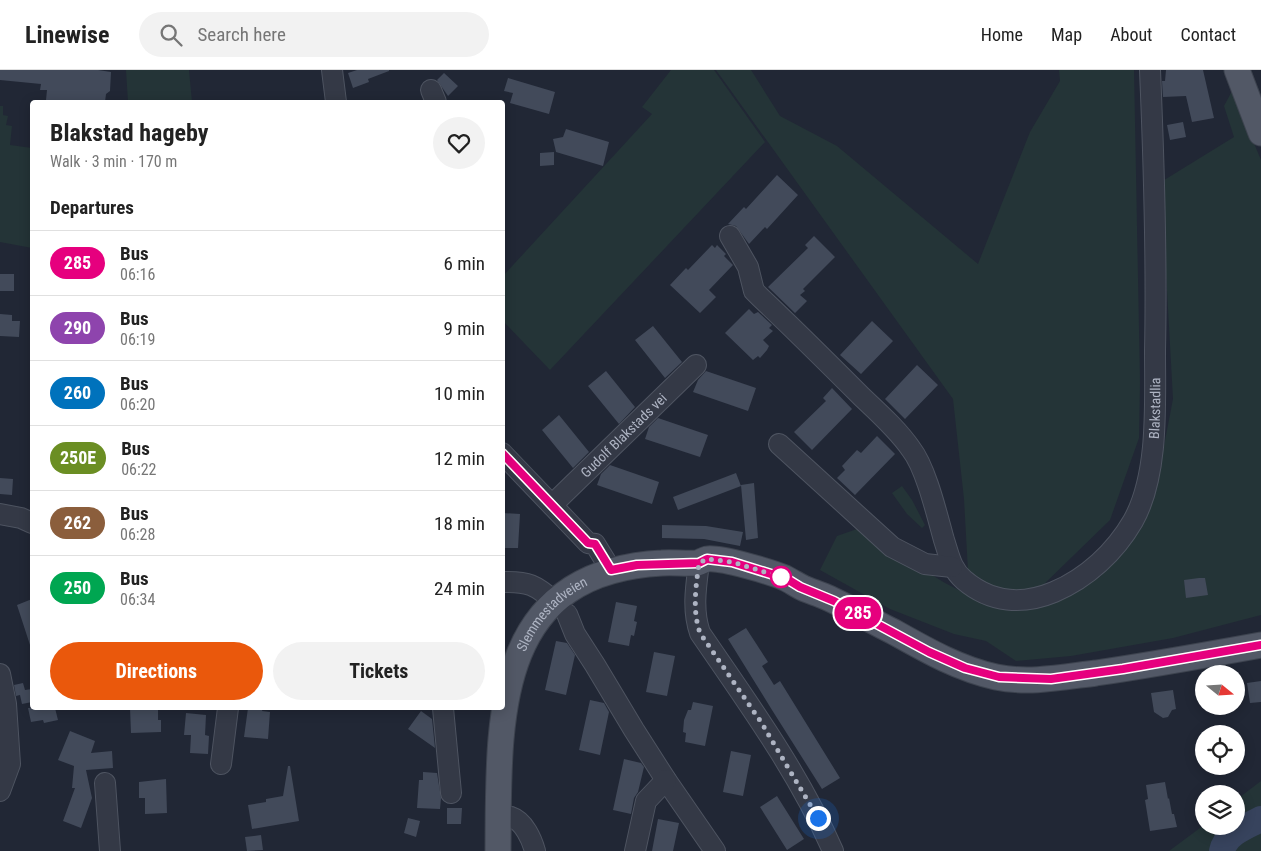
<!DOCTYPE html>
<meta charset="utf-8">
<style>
body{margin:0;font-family:"Roboto Condensed",sans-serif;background:#f2f2f2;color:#222;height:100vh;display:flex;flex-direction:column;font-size:19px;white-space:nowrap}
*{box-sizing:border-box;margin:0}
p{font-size:16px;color:#767676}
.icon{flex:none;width:28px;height:28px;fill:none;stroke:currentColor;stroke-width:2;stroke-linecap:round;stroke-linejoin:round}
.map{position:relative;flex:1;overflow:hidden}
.details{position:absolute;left:30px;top:30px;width:475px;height:610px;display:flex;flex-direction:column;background:#fff;border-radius:5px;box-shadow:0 2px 12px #0003}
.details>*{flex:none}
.badge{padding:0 10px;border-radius:16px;font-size:18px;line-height:32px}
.needle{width:32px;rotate:108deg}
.buttons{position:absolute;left:1195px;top:595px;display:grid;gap:10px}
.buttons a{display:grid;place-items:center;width:50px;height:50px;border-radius:50%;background:#fff;box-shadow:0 2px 12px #0003;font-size:25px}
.you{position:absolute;width:25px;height:25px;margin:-12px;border:4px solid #fff;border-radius:50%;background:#1a73e8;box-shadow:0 0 0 8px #1a73e833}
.map>.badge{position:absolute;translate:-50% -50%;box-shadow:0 0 0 2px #fff}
h2{padding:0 20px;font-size:19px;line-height:45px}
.round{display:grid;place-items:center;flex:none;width:52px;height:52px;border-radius:26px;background:#f2f2f2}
.head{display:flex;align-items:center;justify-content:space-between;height:85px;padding:0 20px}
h1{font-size:24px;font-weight:700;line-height:38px}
.action{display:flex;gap:10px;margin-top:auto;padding:10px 20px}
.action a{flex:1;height:58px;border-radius:30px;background:#ea580c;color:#fff;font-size:20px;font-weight:700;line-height:58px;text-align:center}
.action a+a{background:#f2f2f2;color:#222}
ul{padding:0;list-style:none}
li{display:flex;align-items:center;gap:15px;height:65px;padding:0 20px;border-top:1px solid #e0e0e0}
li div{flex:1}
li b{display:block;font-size:19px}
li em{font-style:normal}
li .badge{min-width:55px;font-weight:700;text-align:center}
header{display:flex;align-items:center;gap:30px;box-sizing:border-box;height:70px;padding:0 25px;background:#fff;border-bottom:1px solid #e0e0e0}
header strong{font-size:24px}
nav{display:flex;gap:28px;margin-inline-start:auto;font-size:18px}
.search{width:350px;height:45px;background:#f2f2f2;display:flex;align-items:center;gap:12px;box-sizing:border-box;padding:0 18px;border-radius:28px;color:#767676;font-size:19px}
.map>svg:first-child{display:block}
</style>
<header>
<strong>Linewise</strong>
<div class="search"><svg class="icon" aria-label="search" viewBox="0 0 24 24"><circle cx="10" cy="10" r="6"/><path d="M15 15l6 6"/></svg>Search here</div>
<nav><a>Home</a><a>Map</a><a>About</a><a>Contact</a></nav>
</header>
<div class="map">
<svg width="1261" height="781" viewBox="0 0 1261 781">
<rect width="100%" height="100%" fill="#212735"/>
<path fill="#243437" d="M 126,0 L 189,0 L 192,32 L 128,32 Z
M 671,0 L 714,0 L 765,72 L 550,300 L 503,251 L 503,206 L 652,44 L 642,37 Z
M 716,0 L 751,0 L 780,46 L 837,76 L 978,194 L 1030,62 L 1060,11 L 1059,0 L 1134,0 L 1140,312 L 1139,368 L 1110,450 L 1039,519 L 998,521 L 968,501 L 964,429 L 953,329 Z
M 1232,21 L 1261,90 L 1261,545 L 1173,568 L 1071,586 L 1016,591 L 986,571 L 954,564 L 890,539 L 820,500 L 837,466 L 857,459 L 945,513 L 982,532 L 1029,540 L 1101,506 L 1156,417 L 1173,329 L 1161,112 L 1234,67 L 1224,36 Z
M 0,36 L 3,36 L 3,45 L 8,46 L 6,55 L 12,56 L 10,75 L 32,78 L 32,178 L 0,172 Z
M 902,416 L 912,430 L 925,455 L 922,458 L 907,444 L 892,423 Z
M 1261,711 L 1261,781 L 1169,781 L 1204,755 L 1204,756 L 1236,756 L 1236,730 Z"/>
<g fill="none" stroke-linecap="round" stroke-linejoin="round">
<path stroke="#37435d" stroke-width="26" d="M 1222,781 C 1225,764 1247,756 1261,749"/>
</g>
<path fill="#424a5a" d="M 0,0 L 98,0 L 111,2 L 110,21 L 106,24 L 105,32 L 51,32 L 51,30 L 46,30 L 47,20 L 40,20 L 41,14 L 0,10 Z
M 357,0 L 389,0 L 389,1 L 368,9 L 369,12 L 353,18 L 348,3 Z
M 1166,0 L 1203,0 L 1214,48 L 1192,52 L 1186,26 L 1163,27 L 1162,11 L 1165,11 Z
M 444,3 L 458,16 L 448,26 L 437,10 Z
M 508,8 L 555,22 L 549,44 L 510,33 L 513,23 L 504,21 Z
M 1183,52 L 1186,67 L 1170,70 L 1167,55 Z
M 566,59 L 609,72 L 603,96 L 556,82 L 553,69 L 563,67 Z
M 554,82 L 554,95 L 540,96 L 540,83 Z
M 777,105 L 798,125 L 767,159 L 765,157 L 749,174 L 736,156 L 728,154 L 744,137 L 746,139 Z
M 814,166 L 835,187 L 803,219 L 805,221 L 800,225 L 807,231 L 795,243 L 768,217 L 808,178 L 805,175 Z
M 712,175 L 715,178 L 717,175 L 726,184 L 724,186 L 733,195 L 709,220 L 716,227 L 700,243 L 670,215 L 686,198 L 688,200 Z
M 0,204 L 14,204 L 14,221 L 0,221 Z
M 749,239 L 754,244 L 758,242 L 772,255 L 769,258 L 773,261 L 763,270 L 769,276 L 767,280 L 760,288 L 758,286 L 753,290 L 725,263 Z
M 0,244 L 12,245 L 12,251 L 20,251 L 19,267 L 0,266 Z
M 872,251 L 893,271 L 861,304 L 840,285 Z
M 653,256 L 682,292 L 665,308 L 635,270 Z
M 917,295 L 938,315 L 905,349 L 885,329 Z
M 606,301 L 635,337 L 619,354 L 588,316 Z
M 706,301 L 756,318 L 748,341 L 693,322 L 698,310 Z
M 832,318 L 852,339 L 812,380 L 794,362 L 826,331 L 823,328 Z
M 559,345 L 589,382 L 573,398 L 542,360 Z
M 658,348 L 708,365 L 700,387 L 645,369 L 649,357 Z
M 877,366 L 895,384 L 855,425 L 837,408 L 845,400 L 842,396 L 857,380 L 861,383 Z
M 610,395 L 659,412 L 652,434 L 597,415 L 601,404 Z
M 736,403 L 741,416 L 678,440 L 673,427 Z
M 0,408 L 13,409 L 12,425 L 0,424 Z
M 754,413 L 758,468 L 746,470 L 741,415 Z
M 502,443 L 520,444 L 518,478 L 502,478 Z
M 662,455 L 706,456 L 743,462 L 740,476 L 704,469 L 662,468 Z
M 1199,508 L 1205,508 L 1208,525 L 1186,528 L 1184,510 Z
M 32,529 L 32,575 L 30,575 L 17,535 Z
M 616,532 L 637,536 L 634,551 L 637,552 L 634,566 L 631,565 L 629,576 L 608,572 Z
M 746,558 L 768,592 L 762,596 L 774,615 L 780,611 L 840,708 L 822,719 L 772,640 L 728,569 Z
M 556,571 L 567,573 L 575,585 L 566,625 L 545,620 Z
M 654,582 L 675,586 L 667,626 L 646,622 Z
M 1261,611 L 1261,632 L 1250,633 L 1247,613 Z
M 23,613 L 25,620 L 32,619 L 32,632 L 22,634 L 20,625 L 16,626 L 14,615 Z
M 1173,620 L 1176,639 L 1172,640 L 1168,647 L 1163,648 L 1154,642 L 1151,623 Z
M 590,630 L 604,633 L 609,642 L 600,685 L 579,680 Z
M 693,632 L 713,636 L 705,676 L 685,672 L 686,663 L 683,662 L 684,650 L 688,640 L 691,640 Z
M 28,638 L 55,638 L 58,650 L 44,653 L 43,650 L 31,652 Z
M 130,638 L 158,638 L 158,650 L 161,650 L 161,662 L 131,663 Z
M 248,638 L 263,638 L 262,641 L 270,642 L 268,669 L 244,667 Z
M 421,641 L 432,649 L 435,678 L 408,659 Z
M 186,643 L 206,645 L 205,665 L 209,666 L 208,684 L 190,683 L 191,665 L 184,665 Z
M 70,661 L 95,671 L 91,683 L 112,681 L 113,698 L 86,700 L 92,728 L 81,758 L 63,751 L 75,718 L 72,718 L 74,696 L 58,690 Z
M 731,681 L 751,685 L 743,726 L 723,722 Z
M 624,689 L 641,693 L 644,697 L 638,722 L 634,728 L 631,744 L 613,740 Z
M 288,696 L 290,696 L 299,751 L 252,759 L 248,735 L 266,732 L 266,729 L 283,726 Z
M 423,702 L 437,703 L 441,728 L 440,739 L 417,738 L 419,710 L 423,710 Z
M 166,709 L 167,743 L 145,744 L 145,728 L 139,728 L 139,712 Z
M 1165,712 L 1168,729 L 1169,728 L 1172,744 L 1174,744 L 1177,757 L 1150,761 L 1145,730 L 1148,729 L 1146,715 Z
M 777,726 L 804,769 L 787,780 L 760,737 Z
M 447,738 L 462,738 L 461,754 L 447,754 Z
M 408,748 L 420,751 L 416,767 L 404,763 Z
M 658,749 L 679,753 L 673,781 L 652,781 Z
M 261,765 L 263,780 L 247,781 L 245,767 Z"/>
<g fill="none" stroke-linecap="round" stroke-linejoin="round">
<defs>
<g id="minor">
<path d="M 332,0 L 336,32"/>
<path d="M 431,20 L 436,32"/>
<path id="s1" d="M 730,166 L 748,197 L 754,221 L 760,227 C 795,260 828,293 862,327 C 879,343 898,360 911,379 C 926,398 937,445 944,470 C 949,485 951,499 964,510 C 991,533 1023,535 1054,522 C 1087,508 1115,482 1133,451 C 1159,405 1155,333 1155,281 C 1157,187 1154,94 1150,0"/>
<path d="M 779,374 L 892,477 L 925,494 L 952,497"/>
<path d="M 502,383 L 588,473 L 595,474 L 611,500"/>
<path id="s2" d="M 552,435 L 696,295"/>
<path d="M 0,444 L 21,448 L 32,453"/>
<path d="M 699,493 C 696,516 692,540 700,563 C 748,633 799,703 833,781"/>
<path d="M 502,512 C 528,511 536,515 555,532"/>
<path d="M 567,544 L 575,564 L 595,595 L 634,660 L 666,710 L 715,781"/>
<path d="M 0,604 L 6,634 L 10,694 L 0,721"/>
<path d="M 443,638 L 451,723"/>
<path d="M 221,694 L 228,638"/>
<path d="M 105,713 L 110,781"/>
<path d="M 498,746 C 502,746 507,746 511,747 C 524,751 532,770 535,781"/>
<path d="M 635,781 L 646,731 L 666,710"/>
</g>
<g id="major">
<path d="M 1237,0 L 1261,63"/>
<path id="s3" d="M 498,781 C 499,651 491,502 662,493 C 673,492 686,494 697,493 C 701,492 703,490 707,489 C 721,487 771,502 785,508 C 791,511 797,515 803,518 C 810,521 819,524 826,527 C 849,537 871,551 894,562 C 926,580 959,599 996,607 C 1029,614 1063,607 1096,603 C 1151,595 1206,585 1261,575"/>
</g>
</defs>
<use href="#minor" stroke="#4e5461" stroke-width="22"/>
<use href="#major" stroke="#3d434f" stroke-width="27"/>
<use href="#minor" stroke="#343946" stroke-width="20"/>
<use href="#major" stroke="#525866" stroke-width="25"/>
</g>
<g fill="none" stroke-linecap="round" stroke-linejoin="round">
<defs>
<path id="line" d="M 502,383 L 588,473 L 595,474 L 611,500 L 637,495 L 699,493 L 707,489 L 732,492 L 787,509 L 800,517 L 834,531 L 929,582 L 965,598 L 999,607 L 1051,609 L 1123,599 L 1261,575"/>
</defs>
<use href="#line" stroke="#fff" stroke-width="11"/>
<use href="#line" stroke="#e6007e" stroke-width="8"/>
<path stroke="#aeb4c3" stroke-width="5" stroke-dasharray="0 9" d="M 781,507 L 732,492 L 707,489 L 699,493 C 696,516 692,540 700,563 L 761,652 L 818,748"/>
</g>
<circle fill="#fff" stroke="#e6007e" stroke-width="2.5" cx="781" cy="507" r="10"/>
<g text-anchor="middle" stroke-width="4" stroke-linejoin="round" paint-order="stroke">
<g font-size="14" fill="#aeb4c3" stroke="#1a1f2a">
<text dy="5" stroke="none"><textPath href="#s1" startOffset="746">Blakstadlia</textPath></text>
<text dy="5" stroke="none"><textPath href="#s2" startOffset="100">Gudolf Blakstads vei</textPath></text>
<text dy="5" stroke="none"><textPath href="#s3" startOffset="252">Slemmestadveien</textPath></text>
</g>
</g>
</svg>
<div class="buttons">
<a><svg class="needle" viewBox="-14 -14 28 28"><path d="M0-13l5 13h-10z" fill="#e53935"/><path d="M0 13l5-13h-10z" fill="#767676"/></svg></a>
<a><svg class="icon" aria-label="locate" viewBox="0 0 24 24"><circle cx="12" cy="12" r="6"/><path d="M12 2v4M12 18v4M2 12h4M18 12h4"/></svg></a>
<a><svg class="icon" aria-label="layers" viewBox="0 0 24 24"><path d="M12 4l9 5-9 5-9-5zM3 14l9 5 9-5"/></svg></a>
</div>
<div class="you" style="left:818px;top:748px"></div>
<b class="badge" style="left:858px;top:543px;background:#e6007e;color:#fff">285</b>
<section class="details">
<div class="head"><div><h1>Blakstad hageby</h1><p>Walk · 3 min · 170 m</p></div><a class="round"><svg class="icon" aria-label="heart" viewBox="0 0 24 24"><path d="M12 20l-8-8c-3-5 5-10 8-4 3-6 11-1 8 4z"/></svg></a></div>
<h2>Departures</h2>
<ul>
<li><span class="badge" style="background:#e6007e;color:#fff">285</span><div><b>Bus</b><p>06:16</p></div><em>6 min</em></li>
<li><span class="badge" style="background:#8e44ad;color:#fff">290</span><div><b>Bus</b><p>06:19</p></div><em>9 min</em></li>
<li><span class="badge" style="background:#0072bc;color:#fff">260</span><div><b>Bus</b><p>06:20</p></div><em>10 min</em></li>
<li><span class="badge" style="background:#6b8e23;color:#fff">250E</span><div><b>Bus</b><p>06:22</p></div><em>12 min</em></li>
<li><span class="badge" style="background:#8b5e3c;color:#fff">262</span><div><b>Bus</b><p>06:28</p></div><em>18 min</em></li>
<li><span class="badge" style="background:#00a651;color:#fff">250</span><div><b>Bus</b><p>06:34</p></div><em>24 min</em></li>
</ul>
<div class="action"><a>Directions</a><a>Tickets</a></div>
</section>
</div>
